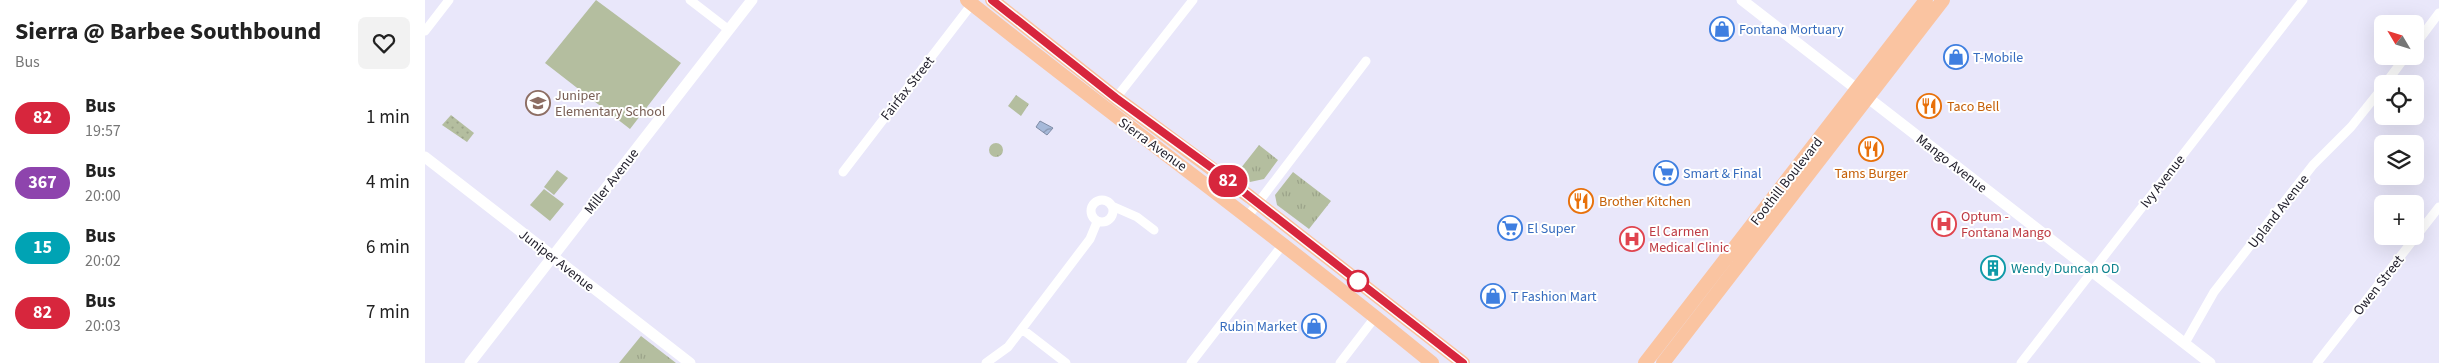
<!DOCTYPE html>
<style>
body{margin:0;font-family:"Source Sans 3",sans-serif;background:#f2f2f2;color:#222;height:100vh;display:flex;flex-direction:column;font-size:19px;white-space:nowrap}
*{box-sizing:border-box;margin:0}
p{font-size:16px;color:#767676}
.icon{flex:none;width:28px;height:28px;fill:none;stroke:currentColor;stroke-width:2;stroke-linecap:round;stroke-linejoin:round}
.map{position:relative;flex:1;overflow:hidden}
.sheet{display:flex;flex-direction:column;background:#fff;width:425px}
.sheet>*{flex:none}
.badge{padding:0 10px;border-radius:16px;font-size:18px;line-height:32px}
.needle{width:32px;rotate:308deg}
.controls{position:absolute;left:1949px;top:15px;display:grid;gap:10px}
.controls a{display:grid;place-items:center;width:50px;height:50px;border-radius:8px;background:#fff;box-shadow:0 5px 20px #0002;font-size:25px}
.map>.badge{position:absolute;translate:-50% -50%;box-shadow:0 0 0 2px #fff}
.round{display:grid;place-items:center;flex:none;width:52px;height:52px;border-radius:8px;background:#f2f2f2}
.summary{display:flex;align-items:center;justify-content:space-between;height:85px;padding:0 15px}
h1{font-size:24px;font-weight:700;line-height:38px}
ul{padding:0;list-style:none}
li{display:flex;align-items:center;gap:15px;height:65px;padding:0 15px}
li div{flex:1}
li b{display:block;font-size:19px}
li em{font-style:normal}
li .badge{min-width:55px;font-weight:700;text-align:center}
main{display:flex;flex:1;min-height:0}
.map>svg:first-child{display:block}
</style>
<main>
<section class="sheet">
<div class="summary"><div><h1>Sierra @ Barbee Southbound</h1><p>Bus</p></div><a class="round"><svg class="icon" aria-label="heart" viewBox="0 0 24 24"><path d="M12 20l-8-8c-3-5 5-10 8-4 3-6 11-1 8 4z"/></svg></a></div>
<ul>
<li><span class="badge" style="background:#d7263d;color:#fff">82</span><div><b>Bus</b><p>19:57</p></div><em>1 min</em></li>
<li><span class="badge" style="background:#8e44ad;color:#fff">367</span><div><b>Bus</b><p>20:00</p></div><em>4 min</em></li>
<li><span class="badge" style="background:#00a3b4;color:#fff">15</span><div><b>Bus</b><p>20:02</p></div><em>6 min</em></li>
<li><span class="badge" style="background:#d7263d;color:#fff">82</span><div><b>Bus</b><p>20:03</p></div><em>7 min</em></li>
</ul>
</section>
<div class="map">
<svg width="2014" height="363" viewBox="0 0 2014 363">
<defs>
<pattern id="grass-dots" width="8" height="8" patternUnits="userSpaceOnUse" patternTransform="scale(1.25)"><rect width="8" height="8" fill="#b4be9f"/><path d="M2 2h.1M6 6h.1" fill="none" stroke="#9ba389" stroke-width="1.8" stroke-linecap="round"/></pattern>
<pattern id="park-tufts" width="24" height="20" patternUnits="userSpaceOnUse" patternTransform="scale(1.25)"><rect width="24" height="20" fill="#b4be9f"/><path d="M3 7l-1-3M5 7V3M7 7l1-3M15 17l-1-3M17 17v-4M19 17l1-3" fill="none" stroke="#9ba389"/></pattern>
<pattern id="water-waves" width="16" height="10" patternUnits="userSpaceOnUse" patternTransform="scale(1.25)"><rect width="16" height="10" fill="#a6b9d9"/><path d="M0 5q4-4 8 0t8 0" fill="none" stroke="#8796b0"/></pattern>
</defs>
<rect width="100%" height="100%" fill="#e9e7fa"/>
<path fill="url(#grass-dots)" d="M 26,115 L 49,133 L 42,142 L 17,125 Z"/>
<path fill="url(#park-tufts)" d="M 591,95 L 604,104 L 596,116 L 583,106 Z
M564 150a7 7 0 1 1 14 0a7 7 0 1 1-14 0Z
M 834,145 L 853,160 L 839,179 L 825,182 L 812,173 Z
M 868,172 L 906,201 L 884,229 L 852,205 L 850,195 Z
M 216,336 L 251,363 L 194,363 Z"/>
<path fill="#b4be9f" d="M 171,0 L 256,63 L 205,129 L 120,63 Z
M 132,170 L 143,178 L 129,195 L 119,187 Z
M 119,189 L 139,204 L 125,221 L 105,205 Z"/>
<path fill="url(#water-waves)" stroke="#7f8ca6" d="M 615,121 L 628,128 L 622,135 L 611,127 Z"/>
<g fill="none" stroke-linecap="round" stroke-linejoin="round">
<path stroke="#fff" stroke-width="9" d="M 265,0 L 304,30
M 0,31 L 24,0
M 1990,45 L 2014,13
M 1960,84 L 1981,56
M 691,98 L 768,0
M 418,172 L 547,4
M666 211a11 11 0 1 1 22 0a11 11 0 1 1-22 0Z
M 687,206 L 712,217 L 729,230
M 823,216 L 941,61
M 597,329 L 641,363
M 1760,343 L 1789,292 L 1888,165 L 1926,127 L 1958,87
M 561,363 L 583,347 L 665,239 L 672,222
M 766,363 L 859,243
M 915,363 L 951,316
M 1596,363 L 1878,0
M 1892,363 L 2014,207"/>
<path stroke="#fff" stroke-width="11" d="M 1317,0 L 1785,363
M 0,157 L 265,363
M 45,363 L 327,0"/>
<path stroke="#fac4a1" stroke-width="14" d="M 542,0 C 696,123 855,238 1007,363
M 567,0 L 691,98 L 825,197 L 1038,363
M 1220,363 L 1501,0
M 1238,363 L 1518,0"/>
</g>
<g fill="none" stroke-linecap="round" stroke-linejoin="round">
<defs>
<path id="line" d="M 567,0 L 691,98 L 802,179 L 1038,363"/>
</defs>
<use href="#line" stroke="#fff" stroke-width="11"/>
<use href="#line" stroke="#d7263d" stroke-width="8"/>
</g>
<defs>
<symbol id="shop-ring" viewBox="-11 -11 22 22"><circle r="9.5" fill="#fff" stroke="#3f7fe0" stroke-width="1.5"/><path d="M-5-2.5h2.3a2.7 3.5 0 0 1 5.4 0H5L5.5 6h-11ZM-1.5-2.5h3a1.5 2.3 0 0 0-3 0Z" fill="#3f7fe0"/></symbol>
<symbol id="school-ring" viewBox="-11 -11 22 22"><circle r="9.5" fill="#fff" stroke="#8d6e63" stroke-width="1.5"/><path d="M0-5L7-2L0 1L-7-2ZM-4 1L0 2.5L4 1V4Q0 6-4 4Z" fill="#8d6e63"/></symbol>
<symbol id="restaurant-ring" viewBox="-11 -11 22 22"><circle r="9.5" fill="#fff" stroke="#e8710a" stroke-width="1.5"/><path d="M-5-6h1v4h1v-4h1v4h1v-4h1v5L-1.5 .5V6h-2V.5L-5-1ZM5-6V6H3V1.5H1.5Q1.5-4 5-6Z" fill="#e8710a"/></symbol>
<symbol id="supermarket-ring" viewBox="-11 -11 22 22"><circle r="9.5" fill="#fff" stroke="#3f7fe0" stroke-width="1.5"/><path d="M-6-5.5h2.5l.6 2H6L4.5 2H-2.5L-4.4-4H-6ZM-1.5 3.2a1.3 1.3 0 1 0 .1 0ZM3 3.2a1.3 1.3 0 1 0 .1 0Z" fill="#3f7fe0"/></symbol>
<symbol id="hospital-ring" viewBox="-11 -11 22 22"><circle r="9.5" fill="#fff" stroke="#e0444e" stroke-width="1.5"/><path d="M-5-5h3v3.5h4V-5h3V5h-3V1.5h-4V5h-3Z" fill="#e0444e"/></symbol>
<symbol id="building-ring" viewBox="-11 -11 22 22"><circle r="9.5" fill="#fff" stroke="#0f9aa8" stroke-width="1.5"/><path d="M-4-6H4V6H1V3H-1V6H-4ZM-2.5-4.3h1.7v1.8h-1.7ZM.8-4.3h1.7v1.8H.8ZM-2.5-1h1.7V.8h-1.7ZM.8-1h1.7V.8H.8Z" fill="#0f9aa8"/></symbol>
</defs>
<g fill-rule="evenodd">
<use href="#shop-ring" x="1283" y="15" width="28" height="28"/>
<use href="#shop-ring" x="1517" y="43" width="28" height="28"/>
<use href="#school-ring" x="99" y="89" width="28" height="28"/>
<use href="#restaurant-ring" x="1490" y="92" width="28" height="28"/>
<use href="#restaurant-ring" x="1432" y="135" width="28" height="28"/>
<use href="#supermarket-ring" x="1227" y="159" width="28" height="28"/>
<use href="#restaurant-ring" x="1142" y="187" width="28" height="28"/>
<use href="#hospital-ring" x="1505" y="210" width="28" height="28"/>
<use href="#supermarket-ring" x="1071" y="214" width="28" height="28"/>
<use href="#hospital-ring" x="1193" y="225" width="28" height="28"/>
<use href="#building-ring" x="1554" y="254" width="28" height="28"/>
<use href="#shop-ring" x="1054" y="282" width="28" height="28"/>
<use href="#shop-ring" x="875" y="312" width="28" height="28"/>
</g>
<circle fill="#fff" stroke="#d7263d" stroke-width="2.5" cx="933" cy="281" r="10"/>
<g text-anchor="middle" stroke-width="4" stroke-linejoin="round" paint-order="stroke">
<g font-size="14" fill="#366cbe" stroke="#fff" text-anchor="start">
<text x="1314" y="34">Fontana Mortuary</text>
<text x="1548" y="62">T-Mobile</text>
<text x="1258" y="178">Smart &amp; Final</text>
<text x="1102" y="233">El Super</text>
<text x="1086" y="301">T Fashion Mart</text>
<text x="872" y="331" text-anchor="end">Rubin Market</text>
</g>
<g font-size="14" fill="#24222e" stroke="#fff">
<text transform="translate(482 88) rotate(-52)" y="5">Fairfax Street</text>
<text transform="translate(728 144) rotate(36)" y="5">Sierra Avenue</text>
<text transform="translate(1527 163) rotate(38)" y="5">Mango Avenue</text>
<text transform="translate(186 181) rotate(-52)" y="5">Miller Avenue</text>
<text transform="translate(1361 181) rotate(-52)" y="5">Foothill Boulevard</text>
<text transform="translate(1737 181) rotate(-52)" y="5">Ivy Avenue</text>
<text transform="translate(1853 211) rotate(-52)" y="5">Upland Avenue</text>
<text transform="translate(132 260) rotate(38)" y="5">Juniper Avenue</text>
<text transform="translate(1953 285) rotate(-52)" y="5">Owen Street</text>
</g>
<g font-size="14" fill="#785e54" stroke="#fff" text-anchor="start">
<text x="130" y="100">Juniper<tspan x="130" dy="16">Elementary School</tspan></text>
</g>
<g font-size="14" fill="#c56008" stroke="#fff" text-anchor="start">
<text x="1522" y="111">Taco Bell</text>
<text x="1446" y="178" text-anchor="middle">Tams Burger</text>
<text x="1174" y="206">Brother Kitchen</text>
</g>
<g font-size="14" fill="#be3a42" stroke="#fff" text-anchor="start">
<text x="1536" y="221">Optum -<tspan x="1536" dy="16">Fontana Mango</tspan></text>
<text x="1224" y="236">El Carmen<tspan x="1224" dy="16">Medical Clinic</tspan></text>
</g>
<g font-size="14" fill="#0d838f" stroke="#fff" text-anchor="start">
<text x="1586" y="273">Wendy Duncan OD</text>
</g>
</g>
</svg>
<div class="controls">
<a><svg class="needle" viewBox="-14 -14 28 28"><path d="M0-13l5 13h-10z" fill="#e53935"/><path d="M0 13l5-13h-10z" fill="#767676"/></svg></a>
<a><svg class="icon" aria-label="locate" viewBox="0 0 24 24"><circle cx="12" cy="12" r="6"/><path d="M12 2v4M12 18v4M2 12h4M18 12h4"/></svg></a>
<a><svg class="icon" aria-label="layers" viewBox="0 0 24 24"><path d="M12 4l9 5-9 5-9-5zM3 14l9 5 9-5"/></svg></a>
<a>+</a>
</div>
<b class="badge" style="left:803px;top:181px;background:#d7263d;color:#fff">82</b>
</div>
</main>
